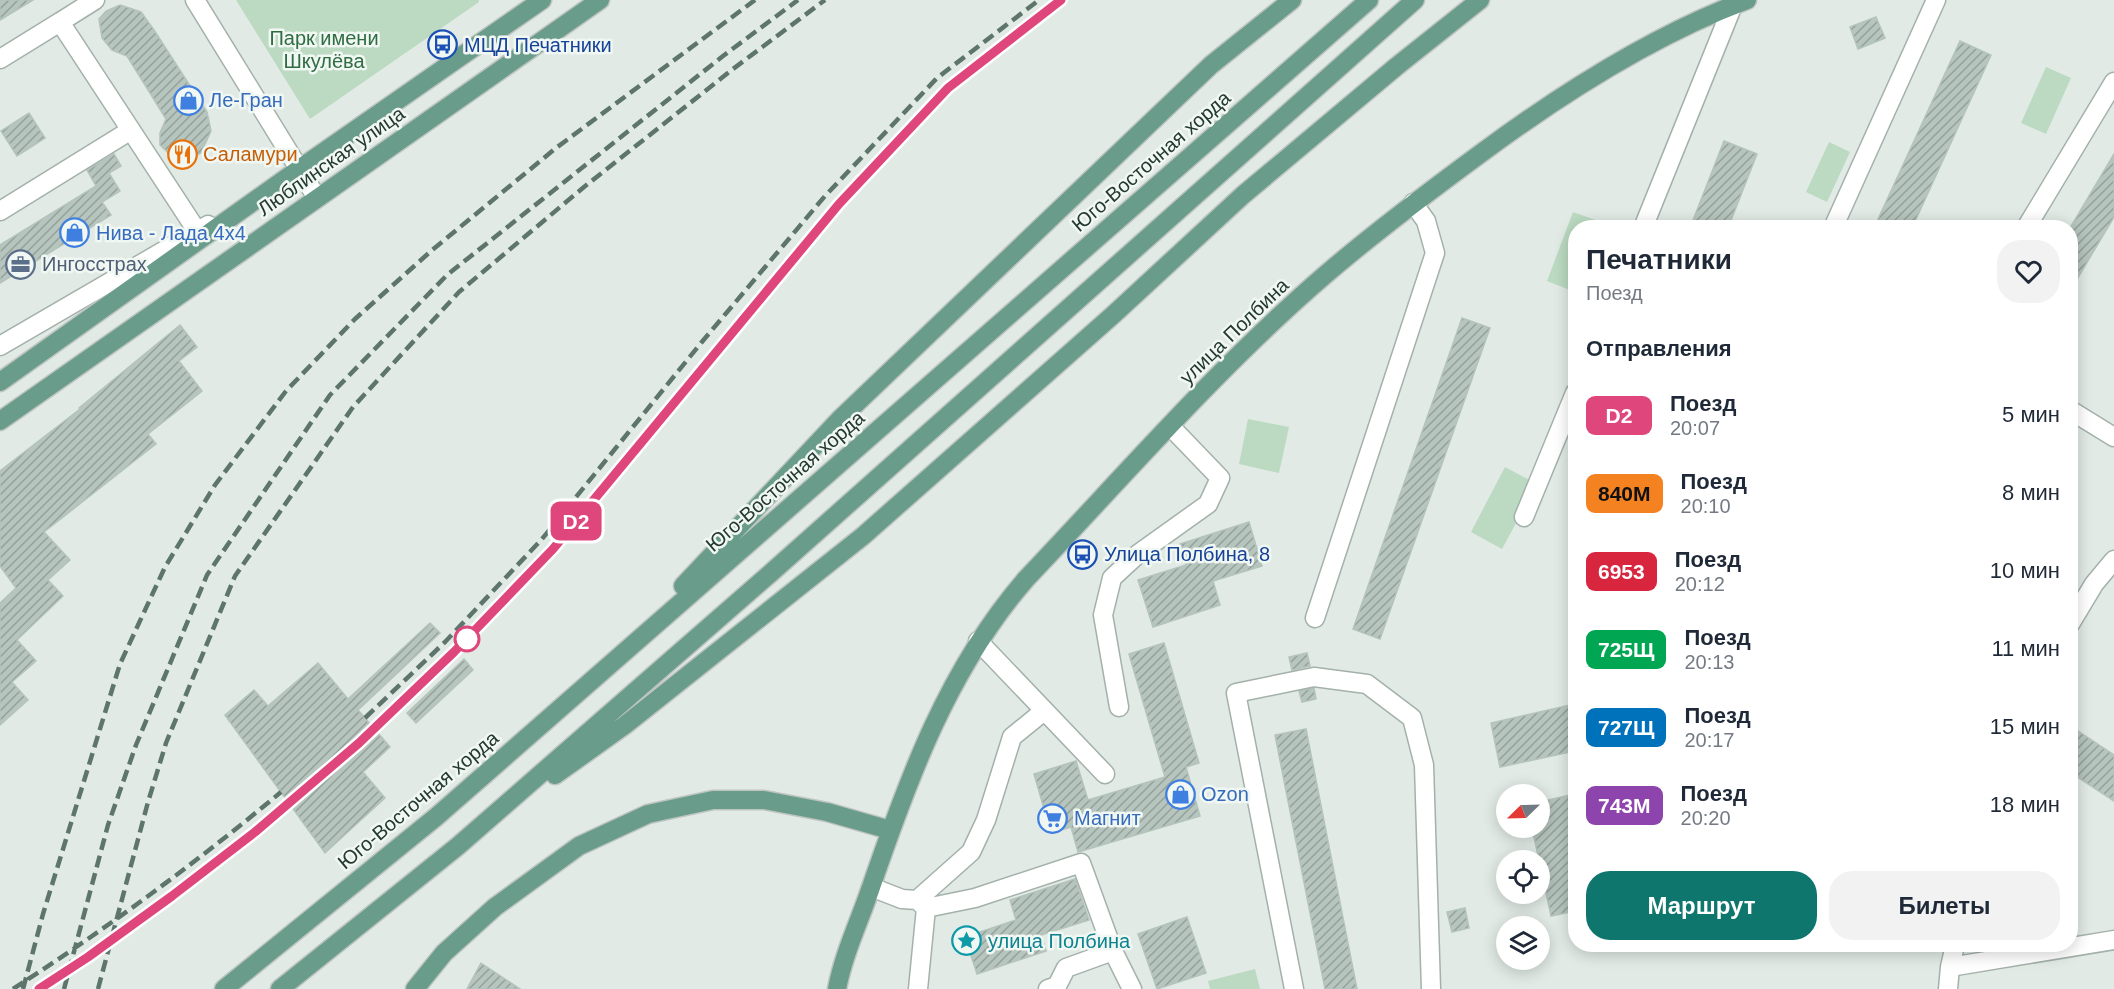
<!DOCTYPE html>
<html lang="ru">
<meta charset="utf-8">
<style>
body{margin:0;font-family:Arial,sans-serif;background:#f2f2f3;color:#1f2937;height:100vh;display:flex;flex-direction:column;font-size:22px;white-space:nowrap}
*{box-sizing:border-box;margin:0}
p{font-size:20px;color:#747a83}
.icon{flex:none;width:33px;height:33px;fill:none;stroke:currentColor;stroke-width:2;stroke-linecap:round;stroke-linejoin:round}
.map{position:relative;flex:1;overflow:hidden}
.sheet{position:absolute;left:1568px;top:220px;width:510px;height:732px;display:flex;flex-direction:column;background:#fff;border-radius:24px;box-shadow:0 3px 15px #0003}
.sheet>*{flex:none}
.badge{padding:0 12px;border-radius:9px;font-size:21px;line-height:39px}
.needle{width:39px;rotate:247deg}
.controls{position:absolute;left:1496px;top:784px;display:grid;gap:12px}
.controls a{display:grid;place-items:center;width:54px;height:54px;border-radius:50%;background:#fff;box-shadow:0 3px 15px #0003;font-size:30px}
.map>.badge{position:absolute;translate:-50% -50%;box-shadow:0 0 0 3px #fff}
h2{padding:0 18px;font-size:22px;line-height:54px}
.round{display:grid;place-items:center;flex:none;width:63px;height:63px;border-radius:24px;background:#f2f2f3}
.head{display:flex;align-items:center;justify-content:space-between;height:102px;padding:0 18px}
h1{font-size:28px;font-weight:700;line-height:45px}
.action{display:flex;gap:12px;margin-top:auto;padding:12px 18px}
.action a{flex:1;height:69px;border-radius:24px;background:#0f766e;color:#fff;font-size:24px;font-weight:700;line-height:69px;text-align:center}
.action a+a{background:#f2f2f3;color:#1f2937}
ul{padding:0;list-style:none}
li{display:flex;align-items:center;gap:18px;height:78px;padding:0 18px}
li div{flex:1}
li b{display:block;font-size:22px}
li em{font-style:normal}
li .badge{min-width:66px;font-weight:700;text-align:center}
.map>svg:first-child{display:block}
</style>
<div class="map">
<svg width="2114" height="989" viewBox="0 0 2114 989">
<defs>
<pattern id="building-hatch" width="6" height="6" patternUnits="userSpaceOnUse" patternTransform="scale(1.5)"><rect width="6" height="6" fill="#b6c5be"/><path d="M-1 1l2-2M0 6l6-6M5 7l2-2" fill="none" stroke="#94a19b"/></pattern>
</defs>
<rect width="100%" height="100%" fill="#e1eae5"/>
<path fill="#bbdac1" d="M 236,0 L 479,0 L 479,2 L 310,119 Z
M 2046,67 L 2071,78 L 2046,134 L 2021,123 Z
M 1829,142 L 1850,152 L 1827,202 L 1806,192 Z
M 1573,212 L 1610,225 L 1609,228 L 1575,228 L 1575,292 L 1547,281 Z
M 1248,419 L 1289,427 L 1279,473 L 1239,464 Z
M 1505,467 L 1537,484 L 1502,549 L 1471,532 Z
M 1255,969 L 1260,989 L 1210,989 L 1208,981 Z"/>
<path fill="url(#building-hatch)" stroke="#b4c3bc" stroke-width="1.5" d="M 0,0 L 33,0 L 0,20 Z
M 120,5 L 141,12 L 154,30 L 207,112 L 211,131 L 201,153 L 180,164 L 160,145 L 160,133 L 166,119 L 150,93 L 127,56 L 112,50 L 102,38 L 99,19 L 106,11 Z
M 1876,17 L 1885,38 L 1858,49 L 1850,27 Z
M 1960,41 L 1991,55 L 1912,228 L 1874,228 Z
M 29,113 L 45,138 L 17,156 L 1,131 Z
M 1724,141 L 1757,154 L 1728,228 L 1690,228 Z
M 114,154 L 121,166 L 109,173 L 120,191 L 102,202 L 111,215 L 0,283 L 0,245 L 96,186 L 87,170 Z
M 2114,154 L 2114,217 L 2070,291 L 2070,228 Z
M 1462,318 L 1490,328 L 1380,639 L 1353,629 Z
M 180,325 L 197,347 L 179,361 L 202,391 L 148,434 L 156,444 L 44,532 L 70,560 L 48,580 L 63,596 L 17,640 L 36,661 L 12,682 L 28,700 L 0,725 L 0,603 L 16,588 L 0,566 L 0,471 L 80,409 L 79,408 Z
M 1249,522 L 1262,566 L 1213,581 L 1220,605 L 1153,627 L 1138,580 L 1186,565 L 1180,544 Z
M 430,623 L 440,633 L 358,710 L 390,747 L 363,772 L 385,798 L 325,853 L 225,715 L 254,690 L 268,706 L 318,663 L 348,699 Z
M 1164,643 L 1199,763 L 1186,767 L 1200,816 L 1078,852 L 1071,827 L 1051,833 L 1034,774 L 1076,761 L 1088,800 L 1165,777 L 1129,654 Z
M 1307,653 L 1310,666 L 1292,670 L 1289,657 Z
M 464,659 L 473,670 L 416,723 L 407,713 Z
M 1314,688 L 1316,699 L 1302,702 L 1299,691 Z
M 1575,704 L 1575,751 L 1500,767 L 1491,723 Z
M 1306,729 L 1357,989 L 1325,989 L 1275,735 Z
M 2078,731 L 2114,755 L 2114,801 L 2070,772 L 2070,744 Z
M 1575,794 L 1575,911 L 1551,916 L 1532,828 L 1539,828 L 1539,802 Z
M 1075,879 L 1089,920 L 1041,935 L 1046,951 L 977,974 L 965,937 L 1016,920 L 1010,900 Z
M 1465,908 L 1469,928 L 1452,932 L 1447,912 Z
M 1187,917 L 1206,973 L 1157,989 L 1138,934 Z
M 481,963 L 520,989 L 467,989 Z"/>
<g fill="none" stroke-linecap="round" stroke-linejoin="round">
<defs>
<path id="minor" d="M 195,0 L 317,198
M 60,22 L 95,0
M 0,59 L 60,22 L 197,231
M 0,211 L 131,130
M 1643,228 L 1733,5
M 1833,228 L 1936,0
M 2026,228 L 2114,82
M 0,346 L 208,225
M 2070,410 L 2114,437
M 1524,517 L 1575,393
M 1315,618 L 1435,253 L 1426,221 L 1413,203
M 2070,624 L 2094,584 L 2114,560
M 978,641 L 1105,774
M 1119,707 L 1103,615 L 1112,578 L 1138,554 L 1208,504 L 1220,478 L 1170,426
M 871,887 L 902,899 L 917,900 L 926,908 L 975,898 L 1081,863 L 1113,951 L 1132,989
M 917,900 L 971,852 L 986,820 L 1012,737 L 1044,711
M 1950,967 L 2114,940
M 918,989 L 926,908
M 1048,989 L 1057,986 L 1066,968 L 1113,951
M 1294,989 L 1236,693 L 1314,677 L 1367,684 L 1412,718 L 1424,765 L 1431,989
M 1948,989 L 1950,967 L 1955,945"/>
<path id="major" d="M 0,382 L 299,169 L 542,0
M 0,421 L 600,0
M 683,586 L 841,418 L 1211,65 L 1292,0
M 555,775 L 625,725 L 863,536 L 1113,315 L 1243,195 L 1397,66 L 1480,0
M 224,989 L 436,817 L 1369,0
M 280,989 L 458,846 L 773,571 L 1415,0
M 415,989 L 444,953 L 495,907 L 579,846 L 648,814 L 713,800 L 764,800 L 827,812 L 890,830
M 837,989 C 843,956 859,922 870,890 C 908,779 948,669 1026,579 C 1123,477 1218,367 1325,275 C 1375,232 1427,193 1480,154 C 1561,94 1653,35 1747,0"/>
</defs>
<use href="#minor" stroke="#a4b1ab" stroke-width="21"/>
<use href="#major" stroke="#bdc4c1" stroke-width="21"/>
<use href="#minor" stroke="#fff" stroke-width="18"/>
<use href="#major" stroke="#699c8b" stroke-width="18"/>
<path stroke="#5d756d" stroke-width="4.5" stroke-dasharray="12 6" stroke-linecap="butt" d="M 365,718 L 445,642 L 542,539 L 701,343 L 825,196 L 937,78 L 1039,0
M 374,728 L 454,652 L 553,548 L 839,203 L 948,88 L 1061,0
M 13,989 C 106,929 196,863 281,792
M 23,989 L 43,914 L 120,664 L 165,567 L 215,485 L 286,391 L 355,319 L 431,251 L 556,148 L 755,0
M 39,989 C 126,933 210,870 288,803
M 64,989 L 108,825 L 136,745 L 207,575 L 330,395 L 447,275 L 723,56 L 798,0
M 98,989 L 148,802 L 166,743 L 235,576 L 353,407 L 459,292 L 584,187 L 733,69 L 825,0"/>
</g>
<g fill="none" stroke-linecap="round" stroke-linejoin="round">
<defs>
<path id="line" d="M 39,989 L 88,957 L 172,896 L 255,832 L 359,743 L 454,652 L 553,549 L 839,204 L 948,88 L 1061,0"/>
</defs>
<use href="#line" stroke="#fff" stroke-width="14"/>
<use href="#line" stroke="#df477c" stroke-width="9"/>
</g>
<defs>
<symbol id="bus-ring" viewBox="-11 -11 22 22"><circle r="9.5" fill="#f1f7f3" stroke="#1a4fb4" stroke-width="1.5"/><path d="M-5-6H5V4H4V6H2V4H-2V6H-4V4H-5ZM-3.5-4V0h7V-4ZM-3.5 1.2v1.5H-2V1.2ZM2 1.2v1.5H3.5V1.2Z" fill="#1a4fb4"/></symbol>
<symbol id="shop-ring" viewBox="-11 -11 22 22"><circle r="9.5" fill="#f1f7f3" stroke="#3f7fe0" stroke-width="1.5"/><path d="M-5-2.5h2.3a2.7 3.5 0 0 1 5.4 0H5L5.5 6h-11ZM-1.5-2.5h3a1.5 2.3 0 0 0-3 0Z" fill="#3f7fe0"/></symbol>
<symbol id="restaurant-ring" viewBox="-11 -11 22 22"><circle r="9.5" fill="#f1f7f3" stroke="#e8710a" stroke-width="1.5"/><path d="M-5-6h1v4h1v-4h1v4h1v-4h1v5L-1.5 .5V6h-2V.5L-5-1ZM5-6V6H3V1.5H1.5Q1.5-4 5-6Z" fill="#e8710a"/></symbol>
<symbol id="office-ring" viewBox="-11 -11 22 22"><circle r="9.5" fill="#f1f7f3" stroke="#5c6f8a" stroke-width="1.5"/><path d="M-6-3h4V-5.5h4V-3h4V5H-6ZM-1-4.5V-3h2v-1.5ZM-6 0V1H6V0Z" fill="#5c6f8a"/></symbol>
<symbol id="supermarket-ring" viewBox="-11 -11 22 22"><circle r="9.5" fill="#f1f7f3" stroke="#3f7fe0" stroke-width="1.5"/><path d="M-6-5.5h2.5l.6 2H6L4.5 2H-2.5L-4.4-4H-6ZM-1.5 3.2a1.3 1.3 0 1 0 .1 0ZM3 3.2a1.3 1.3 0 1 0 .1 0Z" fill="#3f7fe0"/></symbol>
<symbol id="sight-ring" viewBox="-11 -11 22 22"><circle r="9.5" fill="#f1f7f3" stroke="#0f9aa8" stroke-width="1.5"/><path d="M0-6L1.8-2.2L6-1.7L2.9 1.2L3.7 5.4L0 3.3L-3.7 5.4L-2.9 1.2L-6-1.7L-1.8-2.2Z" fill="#0f9aa8"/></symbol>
</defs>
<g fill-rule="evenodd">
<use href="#bus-ring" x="426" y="28" width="33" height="33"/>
<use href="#shop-ring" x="172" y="84" width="33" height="33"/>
<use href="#restaurant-ring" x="166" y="138" width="33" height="33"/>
<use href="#shop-ring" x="58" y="216" width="33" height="33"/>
<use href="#office-ring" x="4" y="248" width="33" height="33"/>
<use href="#bus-ring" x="1066" y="538" width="33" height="33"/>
<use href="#shop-ring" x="1164" y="778" width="33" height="33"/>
<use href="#supermarket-ring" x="1036" y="802" width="33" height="33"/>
<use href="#sight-ring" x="950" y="924" width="33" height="33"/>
</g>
<circle fill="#fff" stroke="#df477c" stroke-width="3" cx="467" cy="639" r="12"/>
<g text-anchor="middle" stroke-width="5" stroke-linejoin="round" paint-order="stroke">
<g font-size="20" fill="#306d43" stroke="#f1f7f3">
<text x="324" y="45">Парк имени<tspan x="324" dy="23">Шкулёва</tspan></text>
</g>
<g font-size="20" fill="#164399" stroke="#f1f7f3" text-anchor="start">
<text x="464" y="52">МЦД Печатники</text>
<text x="1104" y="561">Улица Полбина, 8</text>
</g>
<g font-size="20" fill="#366cbe" stroke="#f1f7f3" text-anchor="start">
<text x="209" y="107">Ле-Гран</text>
<text x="96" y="240">Нива - Лада 4х4</text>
<text x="1201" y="801">Ozon</text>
<text x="1074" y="825">Магнит</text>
</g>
<g font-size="20" fill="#c56008" stroke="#f1f7f3" text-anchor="start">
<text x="203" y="161">Саламури</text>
</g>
<g font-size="20" fill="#233931" stroke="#f1f7f3">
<text transform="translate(331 161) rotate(-35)" y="7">Люблинская улица</text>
<text transform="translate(1151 161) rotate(-41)" y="7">Юго-Восточная хорда</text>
<text transform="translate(1234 331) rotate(-44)" y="7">улица Полбина</text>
<text transform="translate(785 481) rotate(-41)" y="7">Юго-Восточная хорда</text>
<text transform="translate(418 800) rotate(-40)" y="7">Юго-Восточная хорда</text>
</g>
<g font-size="20" fill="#4e5e75" stroke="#f1f7f3" text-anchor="start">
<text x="42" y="271">Ингосстрах</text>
</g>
<g font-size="20" fill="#0d838f" stroke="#f1f7f3" text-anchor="start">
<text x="988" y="948">улица Полбина</text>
</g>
</g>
</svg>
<div class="controls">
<a><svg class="needle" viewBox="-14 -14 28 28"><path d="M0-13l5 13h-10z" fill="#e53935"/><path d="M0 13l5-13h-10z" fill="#747a83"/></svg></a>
<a><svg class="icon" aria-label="locate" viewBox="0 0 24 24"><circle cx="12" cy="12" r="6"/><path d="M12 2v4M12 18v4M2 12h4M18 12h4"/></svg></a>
<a><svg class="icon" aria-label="layers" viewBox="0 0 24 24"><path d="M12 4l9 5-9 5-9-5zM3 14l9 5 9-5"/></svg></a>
</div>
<b class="badge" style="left:576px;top:521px;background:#df477c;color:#fff">D2</b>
<section class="sheet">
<div class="head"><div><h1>Печатники</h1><p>Поезд</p></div><a class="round"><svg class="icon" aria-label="heart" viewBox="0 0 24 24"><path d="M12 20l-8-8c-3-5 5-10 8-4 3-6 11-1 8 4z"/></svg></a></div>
<h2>Отправления</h2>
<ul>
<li><span class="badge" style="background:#df477c;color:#fff">D2</span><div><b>Поезд</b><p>20:07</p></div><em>5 мин</em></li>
<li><span class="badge" style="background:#f58220;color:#111">840М</span><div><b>Поезд</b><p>20:10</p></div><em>8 мин</em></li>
<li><span class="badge" style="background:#d7263d;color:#fff">6953</span><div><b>Поезд</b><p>20:12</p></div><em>10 мин</em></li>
<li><span class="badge" style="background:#00a651;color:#fff">725Щ</span><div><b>Поезд</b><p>20:13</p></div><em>11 мин</em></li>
<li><span class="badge" style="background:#0072bc;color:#fff">727Щ</span><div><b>Поезд</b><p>20:17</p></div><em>15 мин</em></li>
<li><span class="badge" style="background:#8e44ad;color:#fff">743М</span><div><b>Поезд</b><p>20:20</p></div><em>18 мин</em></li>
</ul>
<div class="action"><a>Маршрут</a><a>Билеты</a></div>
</section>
</div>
